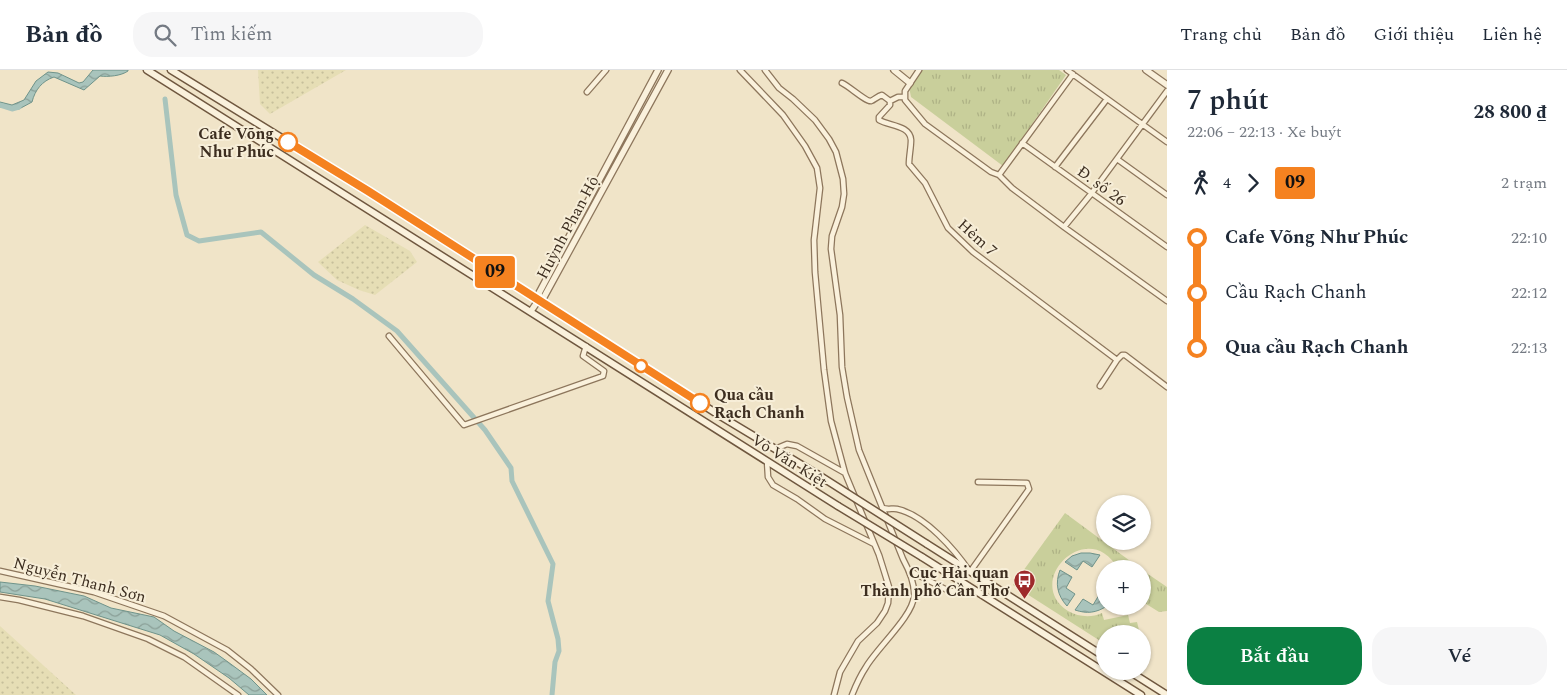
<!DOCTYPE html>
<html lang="vi">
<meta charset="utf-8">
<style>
body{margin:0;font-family:Spectral,serif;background:#f6f6f7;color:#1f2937;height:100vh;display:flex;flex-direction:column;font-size:19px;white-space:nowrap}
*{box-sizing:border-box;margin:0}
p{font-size:16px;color:#747a83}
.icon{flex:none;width:28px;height:28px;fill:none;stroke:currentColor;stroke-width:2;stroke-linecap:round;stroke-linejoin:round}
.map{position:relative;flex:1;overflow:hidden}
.drawer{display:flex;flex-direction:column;background:#fff;width:400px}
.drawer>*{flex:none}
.badge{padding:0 10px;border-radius:4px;font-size:18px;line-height:32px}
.fabs{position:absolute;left:1096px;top:425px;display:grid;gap:10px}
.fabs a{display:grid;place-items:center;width:55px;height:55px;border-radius:50%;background:#fff;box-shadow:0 1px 4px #0004;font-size:25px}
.map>.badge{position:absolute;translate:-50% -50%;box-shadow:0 0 0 2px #fff}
.legs{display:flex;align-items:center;gap:8px;height:55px;padding:0 20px;font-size:16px}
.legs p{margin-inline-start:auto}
.headline{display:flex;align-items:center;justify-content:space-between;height:85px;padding:0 20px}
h1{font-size:28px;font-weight:600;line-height:38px}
.button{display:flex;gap:10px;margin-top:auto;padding:10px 20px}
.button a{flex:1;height:58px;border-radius:20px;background:#0b8043;color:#fff;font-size:20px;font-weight:600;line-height:58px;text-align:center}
.button a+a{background:#f6f6f7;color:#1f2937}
ul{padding:0 20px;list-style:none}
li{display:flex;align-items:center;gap:18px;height:55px;font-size:19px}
li i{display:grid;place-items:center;width:8px;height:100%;margin:0 6px;background:currentColor}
li i::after{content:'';width:12px;height:12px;margin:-6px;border:4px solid;border-radius:50%;background:#fff}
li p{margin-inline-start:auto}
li:first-child i{background:linear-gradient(#0000 50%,currentColor 0)}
li:last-child i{background:linear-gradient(currentColor 50%,#0000 0)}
header{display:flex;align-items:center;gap:30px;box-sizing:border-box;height:70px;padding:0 25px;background:#fff;border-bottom:1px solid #e0e1e3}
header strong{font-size:24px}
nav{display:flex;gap:28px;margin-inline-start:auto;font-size:18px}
.search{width:350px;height:45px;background:#f6f6f7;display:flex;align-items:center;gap:12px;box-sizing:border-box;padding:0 18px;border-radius:20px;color:#747a83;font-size:19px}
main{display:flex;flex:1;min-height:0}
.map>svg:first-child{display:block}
</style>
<header>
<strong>Bản đồ</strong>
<div class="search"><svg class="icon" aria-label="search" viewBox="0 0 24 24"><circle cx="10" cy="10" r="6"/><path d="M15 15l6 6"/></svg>Tìm kiếm</div>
<nav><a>Trang chủ</a><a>Bản đồ</a><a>Giới thiệu</a><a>Liên hệ</a></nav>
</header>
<main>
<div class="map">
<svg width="1167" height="625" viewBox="0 0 1167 625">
<defs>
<pattern id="farmland-dots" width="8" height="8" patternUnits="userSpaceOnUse" patternTransform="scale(1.25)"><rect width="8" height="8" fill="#e6deb5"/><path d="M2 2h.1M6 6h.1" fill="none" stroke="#c6bf9b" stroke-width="1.8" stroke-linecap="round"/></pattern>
<pattern id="grass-tufts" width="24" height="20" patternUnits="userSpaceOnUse" patternTransform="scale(1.25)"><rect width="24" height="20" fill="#c9cf9b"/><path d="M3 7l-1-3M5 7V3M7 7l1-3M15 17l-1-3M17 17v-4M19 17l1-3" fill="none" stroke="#aeb285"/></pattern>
<pattern id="water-waves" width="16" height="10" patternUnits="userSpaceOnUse" patternTransform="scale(1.25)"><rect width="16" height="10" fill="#a9c4bc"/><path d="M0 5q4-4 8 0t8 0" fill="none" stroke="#8ba098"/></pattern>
</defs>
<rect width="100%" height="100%" fill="#f0e4c8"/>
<path fill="url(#farmland-dots)" d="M 258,0 L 346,0 L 270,44 L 260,34 Z
M 365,155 L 410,181 L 417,192 L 375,225 L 359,220 L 337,210 L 318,192 Z
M 0,556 L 76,625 L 0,625 Z"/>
<path fill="url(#grass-tufts)" d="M 922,0 L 1059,0 L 1066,5 L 1003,96 L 911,27 L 909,17 Z
M 1065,443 L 1141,499 L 1118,499 C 1089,446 1022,511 1068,541 C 1079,547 1091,548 1102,543 L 1104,550 L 1128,545 L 1130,553 L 1137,552 L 1140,564 L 1105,564 L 1105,574 L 1013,515 Z
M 1142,500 L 1167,517 L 1167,541 L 1159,542 L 1143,532 Z"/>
<path fill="url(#water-waves)" stroke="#6f938a" d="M 93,0 L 128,0 L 128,1 C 121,6 108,7 100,6 L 84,20 L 54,7 C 42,11 35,20 32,32 L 19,39 L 0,37 L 0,32 L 12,35 L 24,30 L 36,11 L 48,2 L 58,3 L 79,13 L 83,12 Z
M 1081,483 L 1090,483 L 1100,485 L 1092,497 L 1083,491 L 1077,500 L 1065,492 L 1072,486 Z
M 1060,500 L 1072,507 L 1066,518 L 1075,524 L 1067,536 C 1057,525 1055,513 1060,500 Z
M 0,512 L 35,516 L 84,526 L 111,538 L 154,547 L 174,561 L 214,582 L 228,592 L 251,609 L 267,625 L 249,625 L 229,608 L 194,584 L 160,565 L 45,529 L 0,522 Z
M 1099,525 L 1105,529 L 1105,536 L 1107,536 C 1096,543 1087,544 1075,540 L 1083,529 L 1093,535 Z"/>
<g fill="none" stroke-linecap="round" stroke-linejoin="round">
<path stroke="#a9c4bc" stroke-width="5" d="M 165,29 L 176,125 L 187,165 L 199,171 L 261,162 L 314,205 L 353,229 L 397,261 L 485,360 L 511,398 L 512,411 L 553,494 L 548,531 L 558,569 L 559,581 L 555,592 L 552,625
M 0,35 L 12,39 L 19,37"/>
<defs>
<path id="minor" d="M 740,0 L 783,45 L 805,76 L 817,98 L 820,118 L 814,170 L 815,202 L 824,300 L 831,351 L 845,403 L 879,485 L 889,517 L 888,533 L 885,541 L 877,553 L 858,571 L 840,602 L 834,625
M 765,0 L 779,18 L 793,29 L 815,50 L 829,69 L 836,82 L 843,109 L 844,124 L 842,137 L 832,166 L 831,179 L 840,245 L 842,297 L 847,327 L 859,380 L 903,489 C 909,500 915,513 914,526 C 913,546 877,578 866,597 C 860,606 856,615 852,625
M 919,0 L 905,21 L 905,30 L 925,54 L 991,102 L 999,105
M 1067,0 L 1167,72
M 842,13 C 849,16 866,32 871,31 C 874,30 878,26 882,25 L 890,31 L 890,35 L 879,47 L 879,50 C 889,56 910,55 911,70 C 911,78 909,86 909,94 L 925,113 L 948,158 L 973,182 L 1117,290 L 1122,285 L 1125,285 L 1167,317
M 587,22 L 606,0
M 890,31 L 898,27 L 904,27
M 1022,73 L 1167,177
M 1117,89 L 1167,125
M 1055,97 L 1107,29
M 999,105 L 1012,118 L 1064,157 L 1167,231
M 999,105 L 1073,4
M 1064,157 L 1091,124 L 1167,21
M 389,266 L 464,355 L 603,306 L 604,301 L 583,286 L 586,276
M 1100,316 L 1117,290
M 775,379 L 787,374 L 797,376 L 845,403
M 767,391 L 768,407 L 773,415 L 797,429 L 825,449 L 874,474
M 882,438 C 889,440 892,438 897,439 C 925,445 955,480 970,502 L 1029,419 L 1027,413 L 978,412
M 0,501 L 94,522 L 164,546 L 227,580 L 251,599 L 278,625
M 910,501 L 949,521 L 976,521
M 0,527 L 19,530 L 83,546 L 148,569 L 184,587 L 238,625"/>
<path id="tertiary" d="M 894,0 L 910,13
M 1146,0 L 1167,15
M 540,228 L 544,227 L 668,0
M 531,241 L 540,228 L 539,223 L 658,0"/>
<path id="secondary" d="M 147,0 L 838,436
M 171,0 L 368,121 L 722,347 L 817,404
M 927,474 L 1105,587
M 922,487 L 1141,625
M 1129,601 L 1167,625"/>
</defs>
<use href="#minor" stroke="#8d765c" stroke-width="7"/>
<use href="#tertiary" stroke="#8d765c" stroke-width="8"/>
<use href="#secondary" stroke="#6f573f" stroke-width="9"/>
<use href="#minor" stroke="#faf1dc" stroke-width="4.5"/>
<use href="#tertiary" stroke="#faf1dc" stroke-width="5.5"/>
<use href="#secondary" stroke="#faf1dc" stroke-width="6"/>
<defs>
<path id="secondary-bridge" d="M 817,404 L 927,474
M 838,436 L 922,487"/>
</defs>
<use href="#secondary-bridge" stroke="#6f573f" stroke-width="9" stroke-linecap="butt"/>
<use href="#secondary-bridge" stroke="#faf1dc" stroke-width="6"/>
</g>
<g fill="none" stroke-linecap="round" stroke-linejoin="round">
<defs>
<path id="line-1" d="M 288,72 L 368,121 L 700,333"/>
</defs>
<use href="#line-1" stroke="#fff" stroke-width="11"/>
<use href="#line-1" stroke="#f58220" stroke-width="8"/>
</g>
<defs>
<symbol id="bus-pin" viewBox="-11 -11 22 30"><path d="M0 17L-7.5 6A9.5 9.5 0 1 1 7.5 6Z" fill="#9e2a2b" stroke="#f7eed8"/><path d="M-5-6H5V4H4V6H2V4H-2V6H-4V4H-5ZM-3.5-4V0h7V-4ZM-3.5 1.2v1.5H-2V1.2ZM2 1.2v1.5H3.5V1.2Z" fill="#fff"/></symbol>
</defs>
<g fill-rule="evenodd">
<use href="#bus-pin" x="1012" y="498" width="25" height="34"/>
</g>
<g fill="#fff" stroke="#f58220" stroke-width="2.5">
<circle cx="288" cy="72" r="9"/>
<circle cx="641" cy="296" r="6"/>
<circle cx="700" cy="333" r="9"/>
</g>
<g text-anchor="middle" stroke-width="4" stroke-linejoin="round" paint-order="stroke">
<g font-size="16" font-weight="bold" fill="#3d2e20" stroke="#f7eed8" text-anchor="end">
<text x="274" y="69">Cafe Võng<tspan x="274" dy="18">Như Phúc</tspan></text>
<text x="714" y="330" text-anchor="start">Qua cầu<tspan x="714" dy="18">Rạch Chanh</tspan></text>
</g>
<g font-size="16" fill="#3d2e20" stroke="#f7eed8">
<text transform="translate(1102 115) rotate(36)" y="6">Đ. số 26</text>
<text transform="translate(567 157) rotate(-62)" y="6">Huỳnh Phan Hộ</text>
<text transform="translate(978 167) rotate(42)" y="6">Hẻm 7</text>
<text transform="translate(790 390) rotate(32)" y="6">Võ Văn Kiệt</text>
<text transform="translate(80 509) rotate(15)" y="6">Nguyễn Thanh Sơn</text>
</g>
<g font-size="16" font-weight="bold" fill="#3d2e20" stroke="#f7eed8" text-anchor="end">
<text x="1009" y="508">Cục Hải quan<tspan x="1009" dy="18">Thành phố Cần Thơ</tspan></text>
</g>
</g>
</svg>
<div class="fabs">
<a><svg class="icon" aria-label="layers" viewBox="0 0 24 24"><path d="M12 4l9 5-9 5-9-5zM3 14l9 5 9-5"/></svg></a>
<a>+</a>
<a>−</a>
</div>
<b class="badge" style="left:495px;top:202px;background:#f58220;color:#111">09</b>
</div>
<section class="drawer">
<div class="headline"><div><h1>7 phút</h1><p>22:06 – 22:13 · Xe buýt</p></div><b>28 800 ₫</b></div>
<div class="legs"><svg class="icon" aria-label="walk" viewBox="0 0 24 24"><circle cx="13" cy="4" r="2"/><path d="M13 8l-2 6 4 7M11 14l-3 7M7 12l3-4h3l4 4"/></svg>4<svg class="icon" aria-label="forward" viewBox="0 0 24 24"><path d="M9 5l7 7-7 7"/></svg><b class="badge" style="background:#f58220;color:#111">09</b><p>2 trạm</p></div>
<ul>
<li><i style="color:#f58220"></i><b>Cafe Võng Như Phúc</b><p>22:10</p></li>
<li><i style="color:#f58220"></i><span>Cầu Rạch Chanh</span><p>22:12</p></li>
<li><i style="color:#f58220"></i><b>Qua cầu Rạch Chanh</b><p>22:13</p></li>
</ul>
<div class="button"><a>Bắt đầu</a><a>Vé</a></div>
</section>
</main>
